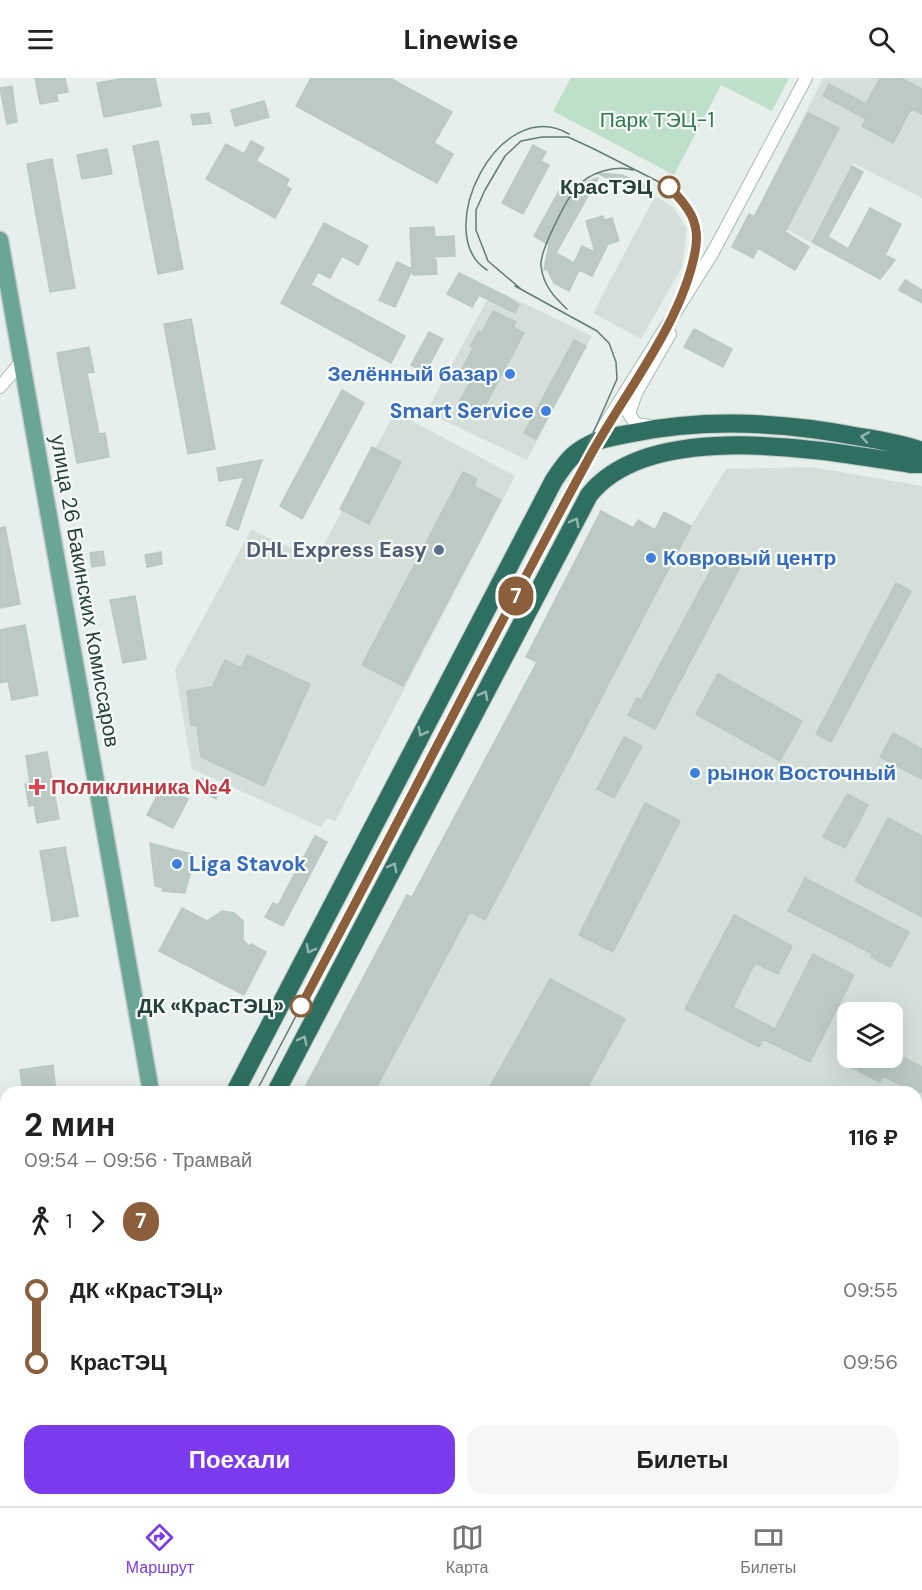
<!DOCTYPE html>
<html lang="ru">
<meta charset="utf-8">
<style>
body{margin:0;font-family:"DM Sans",sans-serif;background:#f6f6f6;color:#222;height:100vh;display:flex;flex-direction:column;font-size:22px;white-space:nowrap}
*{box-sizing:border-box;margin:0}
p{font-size:20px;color:#767676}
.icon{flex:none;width:33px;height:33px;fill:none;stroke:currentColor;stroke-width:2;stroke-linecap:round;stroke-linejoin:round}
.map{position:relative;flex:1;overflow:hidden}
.sheet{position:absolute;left:0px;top:1008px;width:922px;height:420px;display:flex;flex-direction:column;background:#fff;border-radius:18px 18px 0 0;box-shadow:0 6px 24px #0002}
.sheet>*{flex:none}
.badge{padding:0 12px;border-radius:20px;font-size:21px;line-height:39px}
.controls{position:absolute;left:837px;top:924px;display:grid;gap:12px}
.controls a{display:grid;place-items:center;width:66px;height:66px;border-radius:12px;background:#fff;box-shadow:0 6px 24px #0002;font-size:30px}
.map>.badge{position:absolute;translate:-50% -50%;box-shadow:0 0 0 3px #fff}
.legs{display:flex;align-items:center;gap:9px;height:66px;padding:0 24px;font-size:20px}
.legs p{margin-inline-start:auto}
.headline{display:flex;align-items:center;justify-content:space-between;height:102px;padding:0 24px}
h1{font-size:33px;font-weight:700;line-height:45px}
.action{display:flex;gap:12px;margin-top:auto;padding:12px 24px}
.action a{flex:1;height:69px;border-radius:18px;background:#7c3aed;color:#fff;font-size:24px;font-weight:700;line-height:69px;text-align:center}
.action a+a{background:#f6f6f6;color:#222}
ul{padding:0 24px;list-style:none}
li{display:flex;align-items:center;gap:21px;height:72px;font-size:22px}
li i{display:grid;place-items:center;width:9px;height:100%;margin:0 8px;background:currentColor}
li i::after{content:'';width:15px;height:15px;margin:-8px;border:4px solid;border-radius:50%;background:#fff}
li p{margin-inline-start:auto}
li:first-child i{background:linear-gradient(#0000 50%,currentColor 0)}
li:last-child i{background:linear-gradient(currentColor 50%,#0000 0)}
header{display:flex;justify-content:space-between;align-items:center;height:78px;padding:0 24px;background:#fff;font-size:27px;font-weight:700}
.tabs{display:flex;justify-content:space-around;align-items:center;height:84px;border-top:2px solid #e0e0e0;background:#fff;font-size:16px;color:#767676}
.tabs a{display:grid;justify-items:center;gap:3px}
.tabs .active{color:#7c3aed}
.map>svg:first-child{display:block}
</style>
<header><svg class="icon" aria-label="menu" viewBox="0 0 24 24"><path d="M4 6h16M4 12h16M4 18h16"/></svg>Linewise<svg class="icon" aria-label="search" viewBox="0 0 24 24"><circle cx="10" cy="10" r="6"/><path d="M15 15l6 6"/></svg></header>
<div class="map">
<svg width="922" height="1428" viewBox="0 0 922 1428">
<rect width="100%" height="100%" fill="#e6efeb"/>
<path fill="#d4dfda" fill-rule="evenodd" d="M 823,0 L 922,0 L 922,120 L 853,85 L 810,164 L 786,151 L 788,146 L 758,130 Z
M 655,118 L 673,129 L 687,151 L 682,189 L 641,261 L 593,235 Z
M 493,211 L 592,258 L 527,382 L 426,334 Z
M 395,334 L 515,398 L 335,744 L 327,740 L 321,749 L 192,691 L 175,592 L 251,452 L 316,481 Z
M 812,389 L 922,408 L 922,1428 L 874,1428 L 863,1422 L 916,1422 L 916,1014 L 301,1014 L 407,817 L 412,819 L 613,440 L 633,450 L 638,442 L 655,451 L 664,434 L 691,448 L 726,391 ZM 848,934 L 892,934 L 892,980 L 848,980 Z
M 233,1422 L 508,1422 L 505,1428 L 230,1428 Z"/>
<path fill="#bfe0c8" d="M 571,0 L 789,0 L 772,33 L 721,7 L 674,97 L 553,33 Z"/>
<path fill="#bbcac4" stroke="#b8c9c2" stroke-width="1.5" d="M 35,0 L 65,0 L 68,14 L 56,16 L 58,23 L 40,26 Z
M 125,0 L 155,0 L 161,28 L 104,39 L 97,5 Z
M 311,0 L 390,0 L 452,34 L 434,65 L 453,76 L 437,105 L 296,28 Z
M 880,0 L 901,0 L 922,11 L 922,36 L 911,31 L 893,65 L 862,48 L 866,41 L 823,18 L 829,6 L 866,26 Z
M 12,8 L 17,44 L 7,46 L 0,10 Z
M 264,23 L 269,39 L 235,48 L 231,32 Z
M 209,35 L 211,45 L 193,47 L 191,37 Z
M 808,35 L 839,50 L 785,154 L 809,169 L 795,192 L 758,170 L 753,180 L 732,169 L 749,136 L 754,139 Z
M 158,63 L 183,191 L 158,196 L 133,68 Z
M 251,63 L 264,70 L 256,83 L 289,101 L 286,108 L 291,111 L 275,140 L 206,101 L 226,66 L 244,76 Z
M 533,67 L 546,74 L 541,83 L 549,87 L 523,136 L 502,125 Z
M 107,71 L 112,96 L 82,101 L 77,77 Z
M 52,81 L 75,210 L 50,214 L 27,86 Z
M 852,88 L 863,94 L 828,159 L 848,171 L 870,130 L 901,146 L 885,177 L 895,182 L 880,201 L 812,164 Z
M 597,95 L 622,97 L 650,109 L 646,118 Z
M 598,100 L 556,175 L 574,185 L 582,168 L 595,174 L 586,143 L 603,138 L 604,142 L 612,140 L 619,163 L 608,166 L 592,198 L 579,192 L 569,213 L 554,205 L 547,191 L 544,192 L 549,167 L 534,158 L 559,113 Z
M 324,145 L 368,168 L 358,187 L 342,178 L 330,200 L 318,194 L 311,207 L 405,258 L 391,285 L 281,225 Z
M 434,149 L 435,159 L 454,158 L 455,178 L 431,179 L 436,182 L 437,196 L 413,197 L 412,192 L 395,229 L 379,222 L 397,184 L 412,191 L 410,150 Z
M 459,195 L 507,219 L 519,227 L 515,235 L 479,217 L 472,229 L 447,216 Z
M 905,202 L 922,212 L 922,225 L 899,212 Z
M 493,233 L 516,244 L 513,249 L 524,255 L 480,337 L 458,326 L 474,297 L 462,291 L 473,270 L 470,268 L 479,253 L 482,254 Z
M 191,241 L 215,371 L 188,376 L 164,246 Z
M 694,251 L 732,271 L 723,289 L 684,269 Z
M 429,254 L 443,261 L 425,295 L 411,287 Z
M 574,262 L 586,268 L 536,361 L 524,355 Z
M 89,269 L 94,294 L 87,295 L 99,356 L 105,355 L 109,379 L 77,385 L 57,275 Z
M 342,312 L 364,325 L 302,441 L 280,428 Z
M 372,369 L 401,384 L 369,446 L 340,431 Z
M 262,382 L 238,452 L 226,447 L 244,399 L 219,403 L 217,390 Z
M 463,394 L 477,401 L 474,408 L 501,422 L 403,608 L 362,587 Z
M 601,433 L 633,450 L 638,442 L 655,452 L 664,434 L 691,448 L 485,842 L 470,834 L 374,1014 L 303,1014 L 407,817 L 412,819 L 537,584 L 526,579 Z
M 5,449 L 20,526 L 0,530 L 0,450 Z
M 103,473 L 105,487 L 92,489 L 90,475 Z
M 161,474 L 162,486 L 147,489 L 145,477 Z
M 720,475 L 741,487 L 655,651 L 628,637 L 637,620 L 641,622 Z
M 896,505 L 911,513 L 831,664 L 816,656 Z
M 135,518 L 146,581 L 123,585 L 110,522 Z
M 25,547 L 38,617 L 12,622 L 8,603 L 0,605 L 0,552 Z
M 247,577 L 310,606 L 264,708 L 201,679 L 197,647 L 191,648 L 187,613 L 212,609 L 225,582 L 241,590 Z
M 718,596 L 802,643 L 780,683 L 696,636 Z
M 893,655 L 922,671 L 922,701 L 880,679 Z
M 624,659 L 642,668 L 614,720 L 597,711 Z
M 47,674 L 59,741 L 37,745 L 34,727 L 29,728 L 25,706 L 30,705 L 26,678 Z
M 201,700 L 222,710 L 216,721 L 196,711 Z
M 162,708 L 188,721 L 173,750 L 147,737 Z
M 847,716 L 868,727 L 845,770 L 823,759 Z
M 645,725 L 680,743 L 613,874 L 579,857 Z
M 888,740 L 922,758 L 922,839 L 855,803 Z
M 315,758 L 327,764 L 283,848 L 265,839 L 273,825 L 278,827 Z
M 150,765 L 195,777 L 185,815 L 162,813 L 163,810 L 155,808 Z
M 65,769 L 78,838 L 52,843 L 40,773 Z
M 805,800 L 909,854 L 890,889 L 871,879 L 873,876 L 788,833 Z
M 182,830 L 207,843 L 222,833 L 234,835 L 243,843 L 243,862 L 249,868 L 251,866 L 266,874 L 244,917 L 159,873 Z
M 734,837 L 792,868 L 778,896 L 755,885 L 733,929 L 775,951 L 813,876 L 854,897 L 810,984 L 763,961 L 759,969 L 685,931 Z
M 550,901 L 625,941 L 585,1014 L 487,1014 Z
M 895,975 L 922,989 L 922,1014 L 914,1014 L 883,998 L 880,1004 L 849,988 L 853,980 L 892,980 Z
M 53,987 L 56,1014 L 23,1014 L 20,992 Z"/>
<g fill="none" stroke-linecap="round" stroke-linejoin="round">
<defs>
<path id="minor" d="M 0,309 L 22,283
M 650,348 L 636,346 L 629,336 L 636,315 L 670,256
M 590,378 L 594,364 L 713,174 L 806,0
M 0,1094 L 6,1097"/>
<path id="major" d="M 0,162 L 151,1014"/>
<path id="highway" d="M 235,1014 L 554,402 C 564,387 572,375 589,367 C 602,359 618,358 633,355 C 707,340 781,344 855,358 C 878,362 900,365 922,373
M 276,1014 L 589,417 C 651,339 825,373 911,386 L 922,386
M 14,1428 L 18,1422
M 56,1428 L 60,1422"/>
</defs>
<use href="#minor" stroke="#a8b8b2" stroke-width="14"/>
<use href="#major" stroke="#c2cac8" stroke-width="19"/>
<use href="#highway" stroke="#c2cac8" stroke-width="20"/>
<use href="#minor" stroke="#fff" stroke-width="12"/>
<use href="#major" stroke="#6aa596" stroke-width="16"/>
<use href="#highway" stroke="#2f6f62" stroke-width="18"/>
<path stroke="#5f7d75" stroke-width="1.5" d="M 487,192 C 430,156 499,15 569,56
M 515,208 L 597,253 L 609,265 L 616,284 L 617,301 L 587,369
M 567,231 C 554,219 543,207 541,188 C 539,174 567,120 577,109 C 590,94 615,87 633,92
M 256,1014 L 590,378 L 650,280 L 676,230 L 695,177 L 697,162 L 694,139 L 687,127 L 669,109 L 592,70 L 568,59 L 542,59 L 521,63 L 505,78 L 485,112 L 476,132 L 476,152 L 488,183 L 521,211
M 38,1428 L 41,1422"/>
</g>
<defs><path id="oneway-chevron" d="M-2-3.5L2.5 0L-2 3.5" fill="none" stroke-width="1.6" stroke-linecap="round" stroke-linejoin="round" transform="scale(1.5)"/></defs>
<g stroke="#93b5ae">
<use href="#oneway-chevron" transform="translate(865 359) rotate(-170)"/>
<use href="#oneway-chevron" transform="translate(575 444) rotate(-62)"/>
<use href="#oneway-chevron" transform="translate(484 617) rotate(-62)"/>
<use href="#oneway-chevron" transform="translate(422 654) rotate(117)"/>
<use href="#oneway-chevron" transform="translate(393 789) rotate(-62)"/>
<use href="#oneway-chevron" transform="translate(310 871) rotate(118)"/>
<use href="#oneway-chevron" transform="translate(303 962) rotate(-62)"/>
</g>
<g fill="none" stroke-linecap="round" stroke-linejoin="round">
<defs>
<path id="line-1" d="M 301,928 C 398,746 490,562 589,380 C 623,317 682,245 695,174 C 701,145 689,129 669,109"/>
</defs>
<use href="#line-1" stroke="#fff" stroke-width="14"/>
<use href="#line-1" stroke="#8b5e3c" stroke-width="9"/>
</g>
<g fill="#fff" stroke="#8b5e3c" stroke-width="3">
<circle cx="669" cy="109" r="10"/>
<circle cx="301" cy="928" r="10"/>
</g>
<g fill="#3f7fe0" stroke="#f7fbf9" stroke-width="2">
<circle cx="510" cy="296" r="6"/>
<circle cx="546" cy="333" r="6"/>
<circle cx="651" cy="480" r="6"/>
<circle cx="695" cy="695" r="6"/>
<circle cx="177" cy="786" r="6"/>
</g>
<circle fill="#5c6f8a" stroke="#f7fbf9" stroke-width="2" cx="439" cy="472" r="6"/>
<path fill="#e0444e" stroke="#f7fbf9" stroke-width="2" d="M34 700h6v6h6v6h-6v6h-6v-6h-6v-6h6z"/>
<g text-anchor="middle" stroke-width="4.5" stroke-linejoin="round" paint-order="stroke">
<g font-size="21" fill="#2d7a4b" stroke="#f7fbf9">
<text x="657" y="49">Парк ТЭЦ-1</text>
</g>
<g font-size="21" font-weight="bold" fill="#24423a" stroke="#f7fbf9" text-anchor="end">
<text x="652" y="116">КрасТЭЦ</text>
<text x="284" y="935">ДК «КрасТЭЦ»</text>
</g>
<g font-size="21" font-weight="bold" fill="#366cbe" stroke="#f7fbf9" text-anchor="start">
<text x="498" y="303" text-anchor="end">Зелённый базар</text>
<text x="534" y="340" text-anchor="end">Smart Service</text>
<text x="663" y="487">Ковровый центр</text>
<text x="707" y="702">рынок Восточный</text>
<text x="189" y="793">Liga Stavok</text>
</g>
<g font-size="21" font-weight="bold" fill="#4e5e75" stroke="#f7fbf9" text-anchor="end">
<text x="427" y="479">DHL Express Easy</text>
</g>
<g font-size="21" fill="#24423a" stroke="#f7fbf9">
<text transform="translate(85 513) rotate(80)" y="7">улица 26 Бакинских Комиссаров</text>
</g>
<g font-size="21" font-weight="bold" fill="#be3a42" stroke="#f7fbf9" text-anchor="start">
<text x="51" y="716">Поликлиника №4</text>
</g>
</g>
</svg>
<div class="controls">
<a><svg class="icon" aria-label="layers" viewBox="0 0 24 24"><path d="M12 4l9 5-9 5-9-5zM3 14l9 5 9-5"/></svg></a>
</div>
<b class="badge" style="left:516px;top:518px;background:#8b5e3c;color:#fff">7</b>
<section class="sheet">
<div class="headline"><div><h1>2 мин</h1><p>09:54 – 09:56 · Трамвай</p></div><b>116 ₽</b></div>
<div class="legs"><svg class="icon" aria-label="walk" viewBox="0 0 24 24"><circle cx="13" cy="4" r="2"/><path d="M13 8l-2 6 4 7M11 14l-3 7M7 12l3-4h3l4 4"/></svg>1<svg class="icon" aria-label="forward" viewBox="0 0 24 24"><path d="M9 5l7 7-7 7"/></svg><b class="badge" style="background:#8b5e3c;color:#fff">7</b></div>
<ul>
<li><i style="color:#8b5e3c"></i><b>ДК «КрасТЭЦ»</b><p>09:55</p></li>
<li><i style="color:#8b5e3c"></i><b>КрасТЭЦ</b><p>09:56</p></li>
</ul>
<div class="action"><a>Поехали</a><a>Билеты</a></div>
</section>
</div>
<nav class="tabs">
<a class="active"><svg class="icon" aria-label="directions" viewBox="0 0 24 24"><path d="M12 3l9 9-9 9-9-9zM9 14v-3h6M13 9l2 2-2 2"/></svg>Маршрут</a>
<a><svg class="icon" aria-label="map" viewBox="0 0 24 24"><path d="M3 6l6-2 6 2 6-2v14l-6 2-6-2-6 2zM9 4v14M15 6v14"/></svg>Карта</a>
<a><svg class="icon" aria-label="tickets" viewBox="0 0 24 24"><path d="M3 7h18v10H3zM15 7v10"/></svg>Билеты</a>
</nav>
